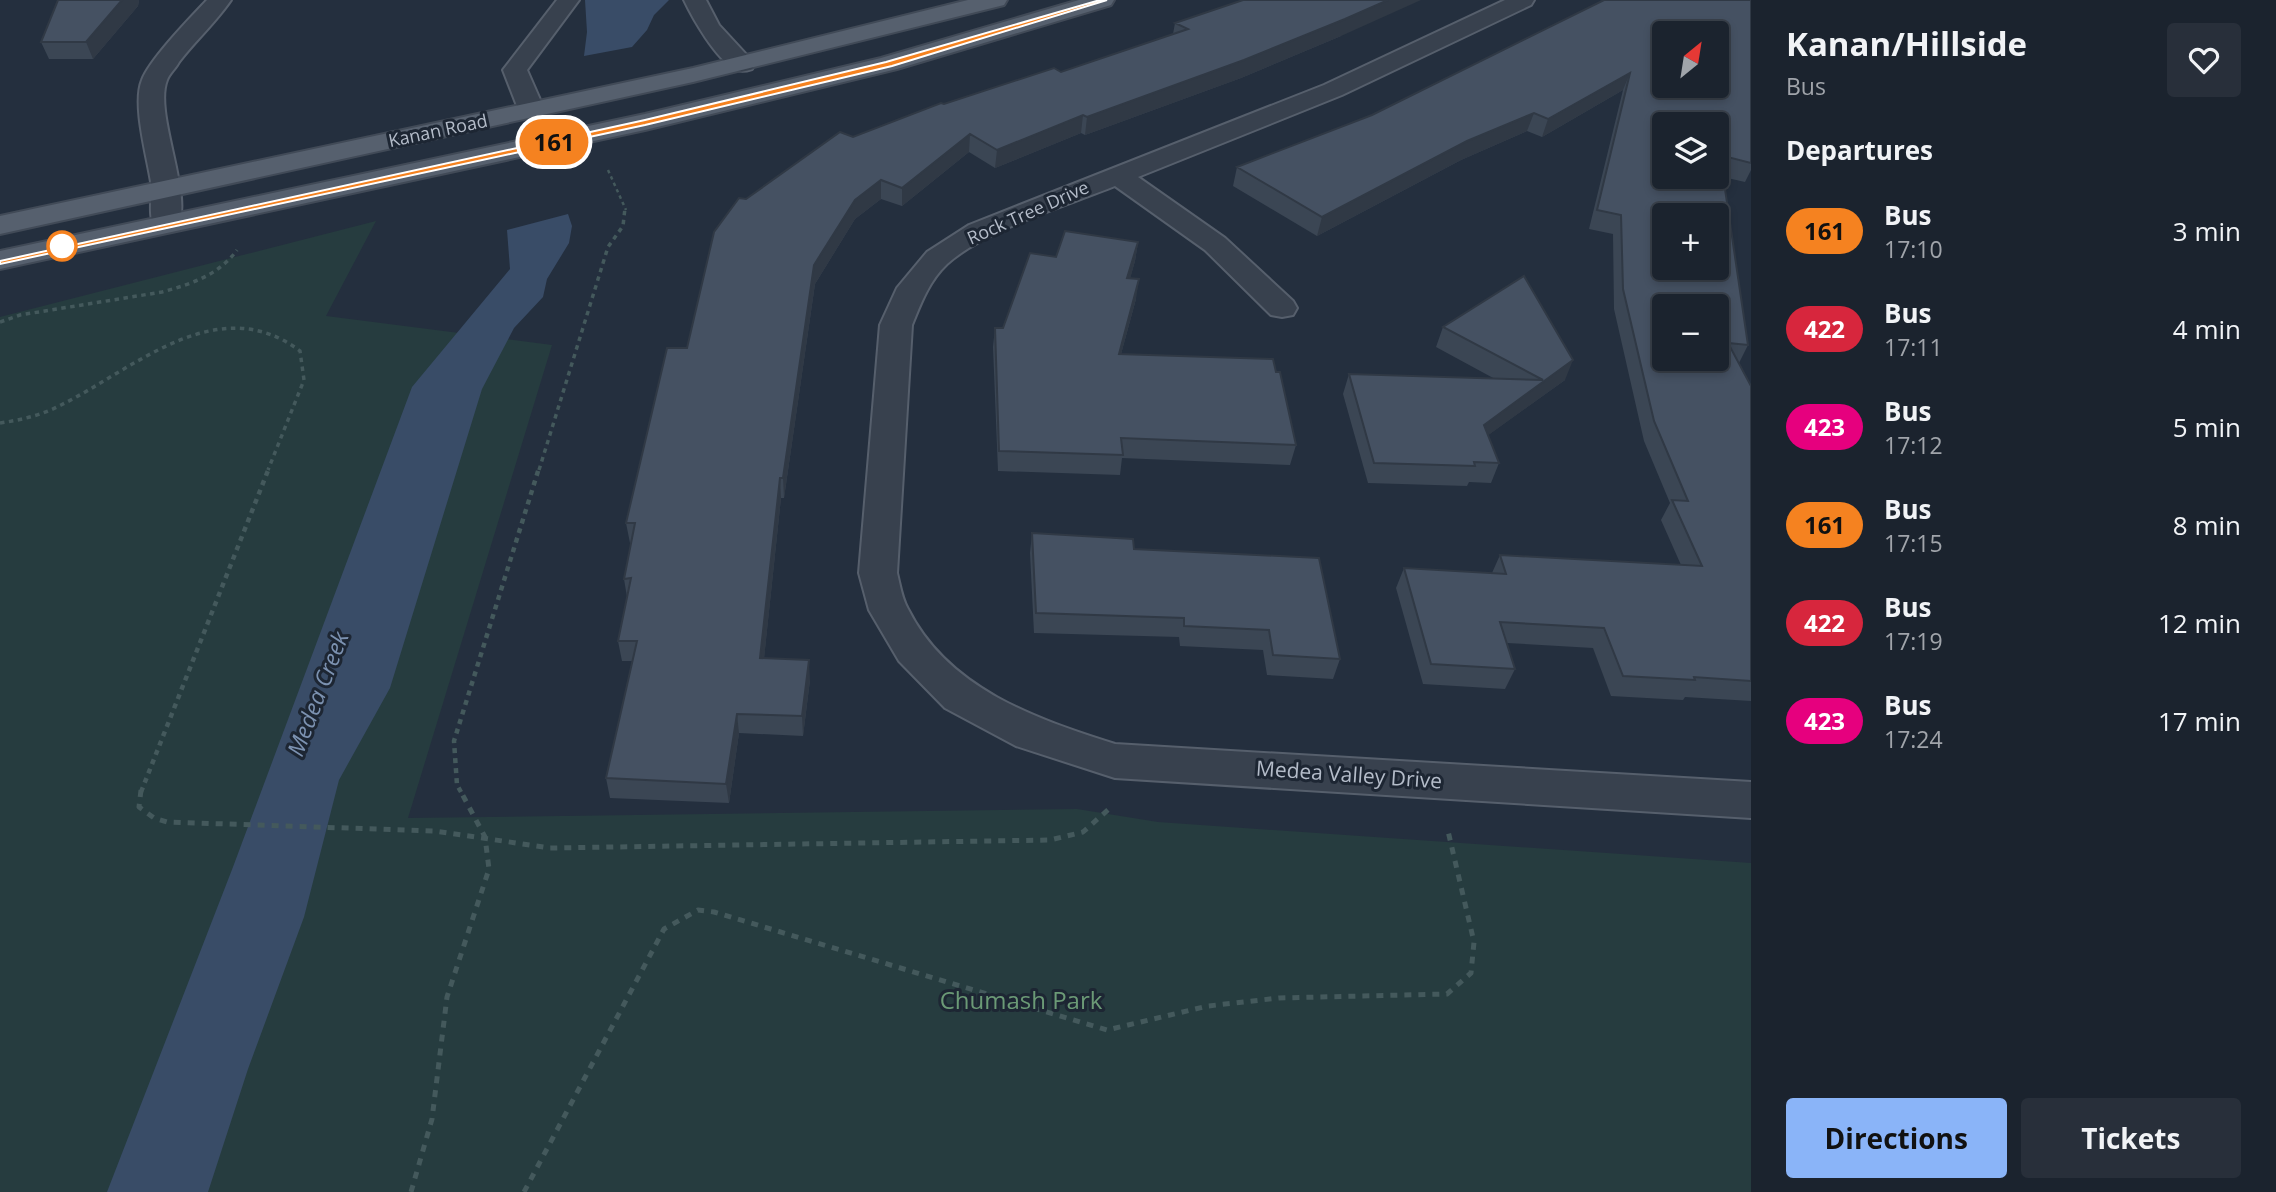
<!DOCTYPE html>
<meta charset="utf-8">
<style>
body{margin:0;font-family:"Open Sans",sans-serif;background:#282f3a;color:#f1f3f6;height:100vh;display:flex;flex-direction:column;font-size:26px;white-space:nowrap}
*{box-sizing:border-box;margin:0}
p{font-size:23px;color:#a0a4aa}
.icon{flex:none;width:38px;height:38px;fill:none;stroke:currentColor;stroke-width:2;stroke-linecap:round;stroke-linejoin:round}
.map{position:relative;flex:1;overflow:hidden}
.details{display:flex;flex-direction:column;background:#1b232e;width:525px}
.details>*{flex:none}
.badge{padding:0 14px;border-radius:23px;font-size:24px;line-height:46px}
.needle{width:46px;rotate:30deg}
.buttons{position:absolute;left:1652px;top:21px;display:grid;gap:14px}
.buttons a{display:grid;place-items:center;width:77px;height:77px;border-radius:7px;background:#1b232e;box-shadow:0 4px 10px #0003,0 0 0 2px #39404a;font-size:35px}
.map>.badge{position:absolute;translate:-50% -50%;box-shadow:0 0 0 4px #fff}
h2{padding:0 35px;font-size:26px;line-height:63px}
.round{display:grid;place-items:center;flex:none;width:74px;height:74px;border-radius:7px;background:#282f3a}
.summary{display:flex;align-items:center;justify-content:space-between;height:119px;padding:0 35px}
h1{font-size:33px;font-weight:700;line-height:52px}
.button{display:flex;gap:14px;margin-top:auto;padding:14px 35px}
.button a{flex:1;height:80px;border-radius:7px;background:#8ab4f8;color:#111;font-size:28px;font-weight:700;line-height:80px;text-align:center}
.button a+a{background:#282f3a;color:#f1f3f6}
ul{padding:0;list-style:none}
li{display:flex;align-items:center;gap:21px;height:98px;padding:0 35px}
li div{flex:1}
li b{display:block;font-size:26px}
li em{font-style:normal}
li .badge{min-width:77px;font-weight:700;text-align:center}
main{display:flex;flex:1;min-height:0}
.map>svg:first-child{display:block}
</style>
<main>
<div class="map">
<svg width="1751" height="1192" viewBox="0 0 1751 1192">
<rect width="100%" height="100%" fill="#242f3e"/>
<path fill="#263c3f" d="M 376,221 L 326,316 L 552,345 L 408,818 L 1077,809 L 1158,822 L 1751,863 L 1751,1192 L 0,1192 L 0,317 Z"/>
<path fill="#394c67" d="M 585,0 L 669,0 L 654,15 L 647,30 L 632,47 L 584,56 L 587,32 Z
M 568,214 L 572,226 L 569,243 L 547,279 L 543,297 L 514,328 L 482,389 L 390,688 L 339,780 L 304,917 L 248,1069 L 208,1192 L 107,1192 L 233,867 L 412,387 L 510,269 L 507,230 Z"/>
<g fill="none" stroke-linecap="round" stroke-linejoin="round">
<defs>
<path id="minor" d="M 207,0 L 231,0 C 216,22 195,41 179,62 C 176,68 169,74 167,80 C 153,114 196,200 176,229 L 166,232 L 156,229 C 147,217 153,196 151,182 C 147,156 132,104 142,80 C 150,59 191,17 207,0 Z
M 557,0 L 579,0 L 527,70 L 545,111 L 541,116 L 532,119 L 523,116 L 519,111 L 503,70 Z
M 684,0 L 706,0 L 719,25 L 755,64 L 752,69 C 746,71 740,72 735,69 C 716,59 693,19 684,0 Z
M 1505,0 L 1534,0 L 1531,5 L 1342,95 L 1138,177 L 1225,238 L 1293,301 L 1297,308 L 1293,315 L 1282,317 L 1271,315 L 1205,250 L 1115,186 C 1066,206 986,229 947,264 C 929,281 921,303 912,325 L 897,573 C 900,585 902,599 908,609 C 948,689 1036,719 1115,744 L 1751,782 L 1751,818 L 1115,778 L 1016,746 L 945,708 L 899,661 L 869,610 L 859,573 L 880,325 L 897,288 L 927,252 L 969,225 L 1324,85 Z"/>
<path id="major" d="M 968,0 L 1007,0 L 1004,5 L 693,82 L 0,234 L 0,216 L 693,68 Z
M 1079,0 L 1114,0 L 1111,5 L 897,69 L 645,130 L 0,269 L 0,251 L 645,114 L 881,58 Z"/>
</defs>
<use href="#minor" stroke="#565f6c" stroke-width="4"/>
<use href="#major" stroke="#414a57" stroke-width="4"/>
<path stroke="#44595c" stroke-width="2.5" stroke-dasharray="3.5 3.5" stroke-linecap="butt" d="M 608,170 L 626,210"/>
<path stroke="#44595c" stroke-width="3.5" stroke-dasharray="4.5 4.5" stroke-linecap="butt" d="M 0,322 L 20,315 L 162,292 C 191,284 219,275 237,250
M 0,423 C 21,420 42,415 61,405 C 134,369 218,289 300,351 L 304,380 L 268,470
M 539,470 L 608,247 L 623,226 L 625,208"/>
<path stroke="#44595c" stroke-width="4.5" stroke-dasharray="5 5" stroke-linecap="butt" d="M 141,792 L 269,468
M 461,792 L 457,785 L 454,741 L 539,468"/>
<path stroke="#44595c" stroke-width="5" stroke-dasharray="7 7" stroke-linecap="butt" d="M 141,790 L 139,807 L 154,818 L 167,822 L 435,831 L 550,848 L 1050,840 L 1083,832 L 1109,809
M 411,1192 L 432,1119 L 447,997 L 489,869 L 485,837 L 460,790
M 524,1192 L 664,929 L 698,910 L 714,912 L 1107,1030 L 1208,1006 L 1279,998 L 1447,994 L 1471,973 L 1474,942 L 1448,831"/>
<use href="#minor" fill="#38414e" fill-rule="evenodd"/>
<use href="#major" fill="#56606e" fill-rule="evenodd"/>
</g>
<path fill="#3b4654" d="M 58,0 L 139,0 L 138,6 L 93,59 L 49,59 L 41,42 Z
M 1751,0 L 1751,170 L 1745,182 L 1723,177 L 1748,345 L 1739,363 L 1751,386 L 1751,701 L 1685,697 L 1683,700 L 1611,696 L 1593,648 L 1507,643 L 1515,669 L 1505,689 L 1423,684 L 1396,588 L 1404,568 L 1492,573 L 1500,555 L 1681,565 L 1661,520 L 1670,503 L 1644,441 L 1614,309 L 1613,234 L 1589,229 L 1623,90 L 1542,137 L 1527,131 L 1461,160 L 1317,236 L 1233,186 L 1237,167 Z
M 1175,23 L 1341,36 L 1241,78 L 1085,135 L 1081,133 L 995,168 L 969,152 L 902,206 L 881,199 L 855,219 L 815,284 L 784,498 L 781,498 L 764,658 L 810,680 L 803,736 L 739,733 L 729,803 L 610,798 L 606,778 L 632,661 L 622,661 L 618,641 L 627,597 L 624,579 L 631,543 L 630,543 L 626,523 L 687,348 L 746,199 L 853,137 L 944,104 L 1061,72 L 1173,34 Z
M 1138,242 L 1135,261 L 1130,278 L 1136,299 L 1121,354 L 1296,445 L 1290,465 L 1122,458 L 1120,475 L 998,471 L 993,347 L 995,328 L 1003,328 L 1056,257 Z
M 1443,327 L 1565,380 L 1488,435 L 1499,463 L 1491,483 L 1469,482 L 1467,486 L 1368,483 L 1343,394 L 1349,374 L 1495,379 L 1436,347 Z
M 1032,533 L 1134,549 L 1340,659 L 1333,679 L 1267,675 L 1263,650 L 1180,646 L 1179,637 L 1034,633 L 1030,553 Z"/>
<path fill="#303945" d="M 122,0 L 139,0 L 138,6 L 93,59 L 86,42 Z
M 1388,0 L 1421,0 L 1341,36 L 1241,78 L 1085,135 L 1087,117 Z
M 1630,73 L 1623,90 L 1542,137 L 1548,119 Z
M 1534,113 L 1527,131 L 1461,160 L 1317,236 L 1322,217 L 1467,141 Z
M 1083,115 L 1081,133 L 995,168 L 997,150 Z
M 970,134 L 969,152 L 902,206 L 902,188 Z
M 881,180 L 881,199 L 855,219 L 815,284 L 784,498 L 783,478 L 814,265 L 855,200 Z
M 1138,242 L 1135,261 L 1125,297 L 1127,278 Z
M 1139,279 L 1136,299 L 1116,373 L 1119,354 Z
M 1573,360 L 1565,380 L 1476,444 L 1484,425 Z
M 780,478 L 781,498 L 762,678 L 760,658 Z
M 809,660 L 810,680 L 803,736 L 802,716 Z
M 737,714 L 739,733 L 729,803 L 726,784 Z"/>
<path fill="#455162" stroke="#303945" stroke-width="2" fill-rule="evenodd" d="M 58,0 L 122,0 L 86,42 L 41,42 Z
M 1243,0 L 1388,0 L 1345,19 L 1244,60 L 1087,117 L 1083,115 L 997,150 L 970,134 L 902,188 L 881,180 L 855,200 L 814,265 L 783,478 L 780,478 L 760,658 L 809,660 L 802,716 L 737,714 L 726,784 L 606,778 L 637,641 L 618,641 L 631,578 L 624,579 L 635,523 L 626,523 L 667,348 L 687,348 L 714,232 L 739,198 L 746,199 L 840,132 L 853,137 L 941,103 L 944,104 L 1054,68 L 1061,72 L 1188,29 L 1175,23 Z
M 1604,0 L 1751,0 L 1751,163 L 1720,155 L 1748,345 L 1728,343 L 1751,386 L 1751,681 L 1694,677 L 1695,680 L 1623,676 L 1604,628 L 1500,622 L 1515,669 L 1431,664 L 1404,568 L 1506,574 L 1500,555 L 1702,566 L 1672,500 L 1688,501 L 1654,421 L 1623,289 L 1621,215 L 1597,210 L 1630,73 L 1548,119 L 1534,113 L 1467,141 L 1322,217 L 1237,167 L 1372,115 ZM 1664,33 L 1717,33 L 1717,86 L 1664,86 ZM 1664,124 L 1717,124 L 1717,177 L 1664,177 ZM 1664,215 L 1717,215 L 1717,268 L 1664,268 ZM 1664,306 L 1717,306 L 1717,359 L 1664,359 Z
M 1065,231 L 1138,242 L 1127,278 L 1139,279 L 1119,354 L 1273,359 L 1276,372 L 1280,372 L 1296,445 L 1121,438 L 1123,455 L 999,451 L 995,328 L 1003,328 L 1030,253 L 1056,257 Z
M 1524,276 L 1573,360 L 1484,425 L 1499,463 L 1474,462 L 1475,466 L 1374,463 L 1349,374 L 1543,380 L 1443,327 Z
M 1032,533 L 1133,539 L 1134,549 L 1319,558 L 1340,659 L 1273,655 L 1269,630 L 1184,626 L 1184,618 L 1036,613 Z"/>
<path fill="#f58220" stroke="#fff" stroke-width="2" d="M 1100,0 L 1107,0 L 892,66 L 645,125 L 0,264 L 0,261 L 645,120 L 886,62 Z"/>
<circle fill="#fff" stroke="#f58220" stroke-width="3.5" cx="62" cy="246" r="14"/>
<g text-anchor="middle" stroke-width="6" stroke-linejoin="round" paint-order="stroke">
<g font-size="18" fill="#b4bcc9" stroke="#1d2633">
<text transform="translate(438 131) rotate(-12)" y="6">Kanan Road</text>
<text transform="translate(1028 213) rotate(-24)" y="6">Rock Tree Drive</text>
</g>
<g font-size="21" fill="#b4bcc9" stroke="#1d2633">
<text transform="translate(1349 775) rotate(4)" y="7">Medea Valley Drive</text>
</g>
<g font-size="23" font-style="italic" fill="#7c92b1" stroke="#1d2633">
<text transform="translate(318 694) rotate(-69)" y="8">Medea Creek</text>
</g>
<g font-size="24" fill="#6b9a76" stroke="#1d2633">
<text x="1021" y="1009">Chumash Park</text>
</g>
</g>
</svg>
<div class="buttons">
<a><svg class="needle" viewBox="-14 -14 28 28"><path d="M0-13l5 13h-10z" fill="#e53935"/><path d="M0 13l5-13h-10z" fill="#a0a4aa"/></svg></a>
<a><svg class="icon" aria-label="layers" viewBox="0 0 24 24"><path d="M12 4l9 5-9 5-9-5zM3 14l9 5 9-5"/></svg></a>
<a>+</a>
<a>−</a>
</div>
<b class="badge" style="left:554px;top:142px;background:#f58220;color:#111">161</b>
</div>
<section class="details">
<div class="summary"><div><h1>Kanan/Hillside</h1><p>Bus</p></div><a class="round"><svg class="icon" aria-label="heart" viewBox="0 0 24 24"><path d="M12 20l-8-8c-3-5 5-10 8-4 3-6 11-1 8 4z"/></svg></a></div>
<h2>Departures</h2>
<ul>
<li><span class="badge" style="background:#f58220;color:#111">161</span><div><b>Bus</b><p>17:10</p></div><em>3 min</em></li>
<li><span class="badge" style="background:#d7263d;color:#fff">422</span><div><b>Bus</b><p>17:11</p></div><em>4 min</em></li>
<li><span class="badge" style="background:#e6007e;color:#fff">423</span><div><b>Bus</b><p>17:12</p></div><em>5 min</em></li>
<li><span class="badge" style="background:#f58220;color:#111">161</span><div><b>Bus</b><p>17:15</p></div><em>8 min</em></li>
<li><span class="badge" style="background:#d7263d;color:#fff">422</span><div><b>Bus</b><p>17:19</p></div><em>12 min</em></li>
<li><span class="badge" style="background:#e6007e;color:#fff">423</span><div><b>Bus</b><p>17:24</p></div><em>17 min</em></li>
</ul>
<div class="button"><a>Directions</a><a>Tickets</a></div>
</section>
</main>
